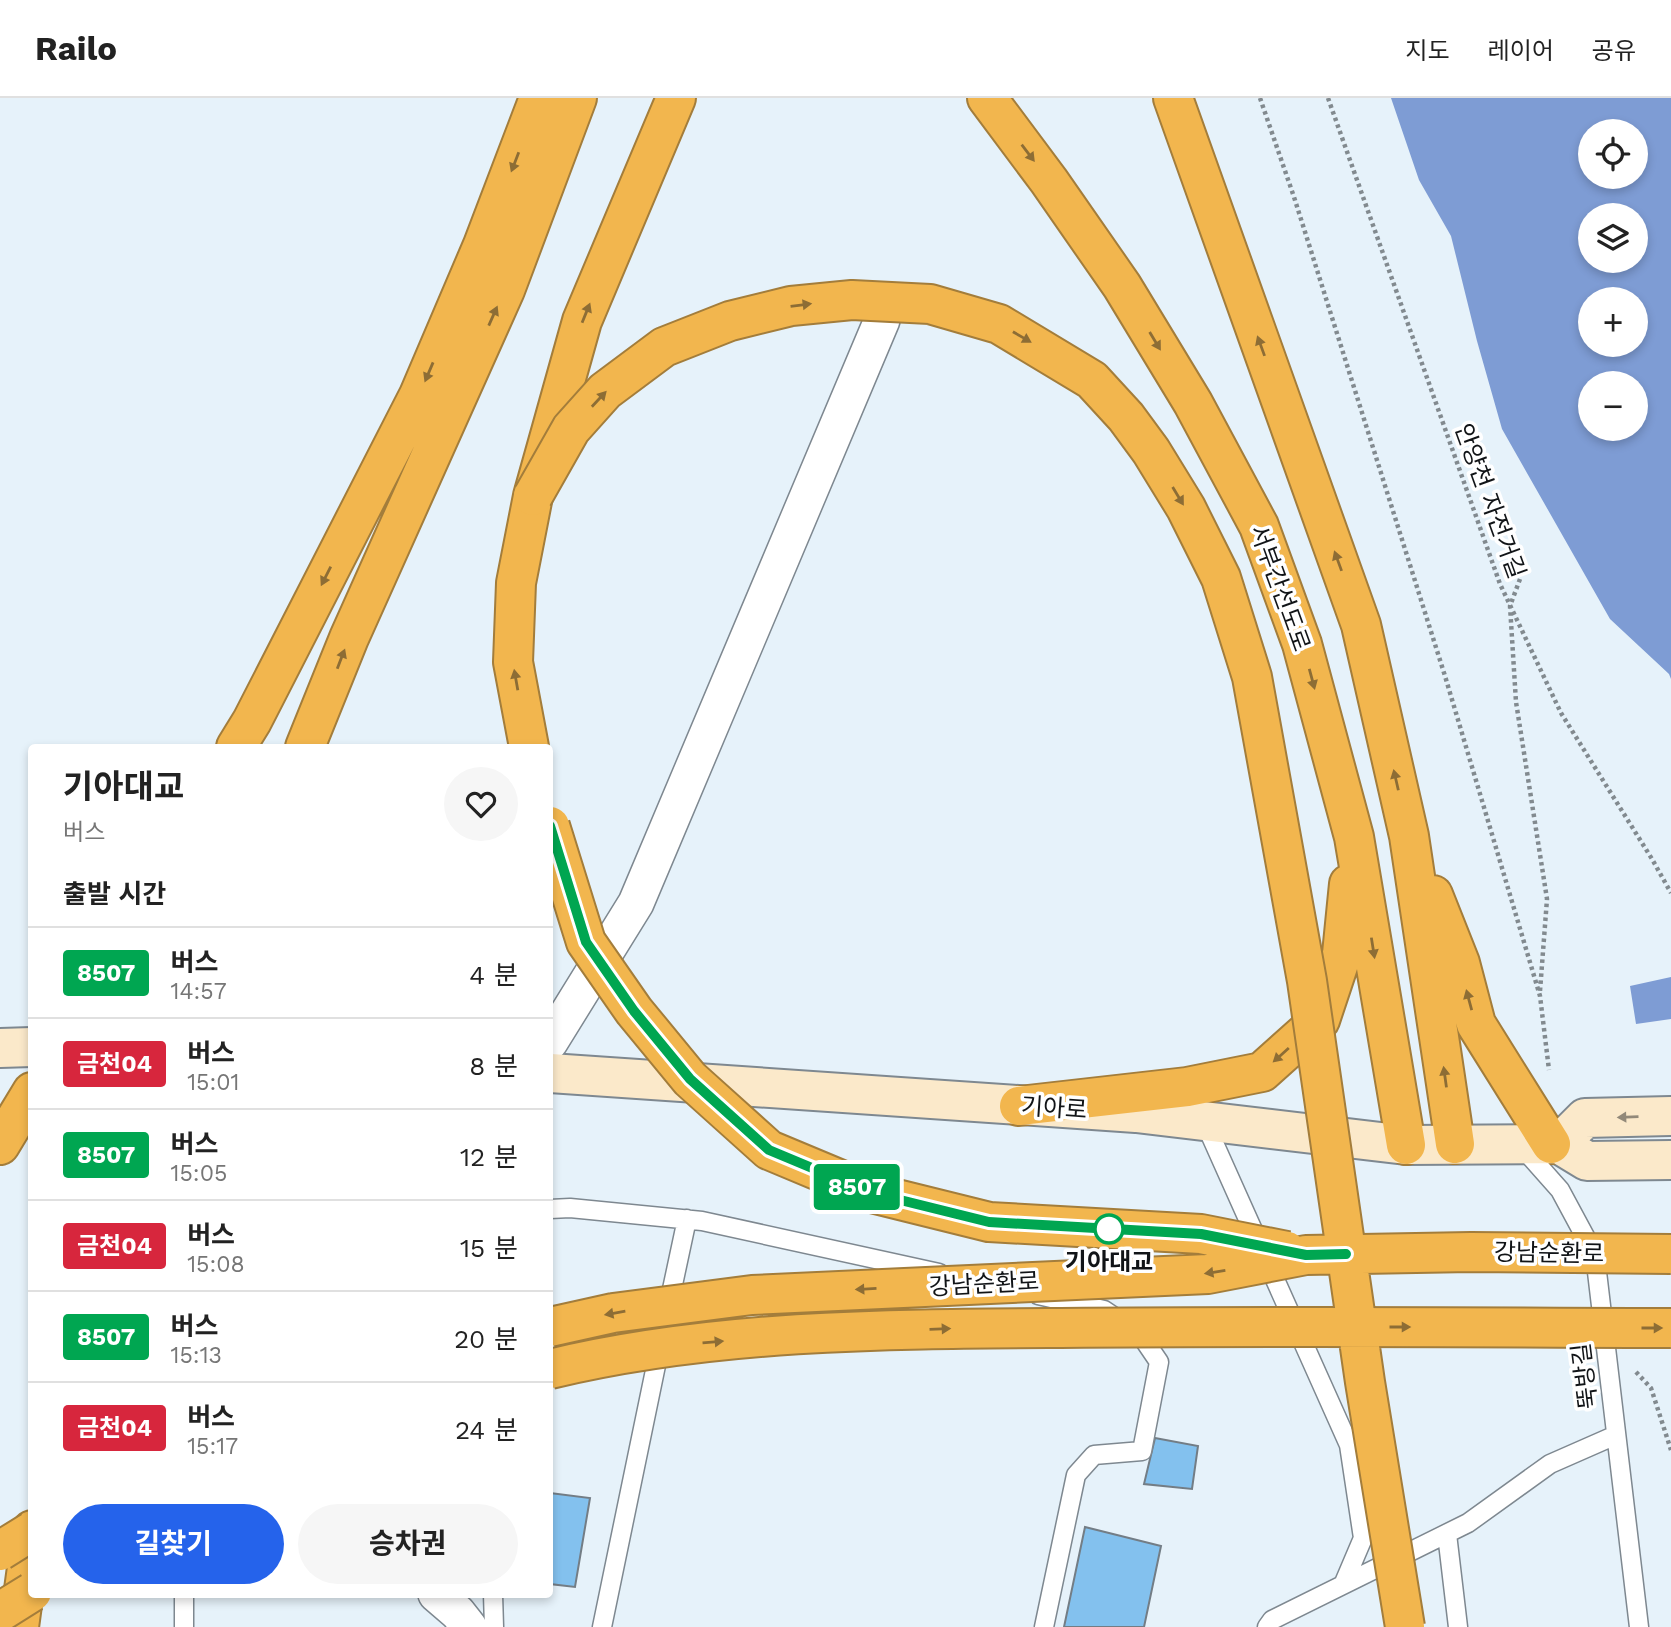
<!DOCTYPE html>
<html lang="ko">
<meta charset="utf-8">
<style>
body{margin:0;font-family:"Work Sans","Noto Sans KR",sans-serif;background:#f6f6f6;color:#222;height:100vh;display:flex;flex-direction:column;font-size:26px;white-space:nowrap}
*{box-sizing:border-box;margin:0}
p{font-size:23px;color:#767676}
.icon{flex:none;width:38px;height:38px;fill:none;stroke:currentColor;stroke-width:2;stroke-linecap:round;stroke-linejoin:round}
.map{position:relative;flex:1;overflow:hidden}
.sheet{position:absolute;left:28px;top:646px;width:525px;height:854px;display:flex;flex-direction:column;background:#fff;border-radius:7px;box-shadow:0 4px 10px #0003}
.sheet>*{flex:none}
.badge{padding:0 14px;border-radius:5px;font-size:24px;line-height:46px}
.tools{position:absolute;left:1578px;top:21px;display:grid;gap:14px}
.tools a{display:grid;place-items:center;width:70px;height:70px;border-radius:50%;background:#fff;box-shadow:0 4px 10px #0003;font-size:35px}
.map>.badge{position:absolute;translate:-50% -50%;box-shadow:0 0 0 4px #fff}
h2{padding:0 35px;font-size:26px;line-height:63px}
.round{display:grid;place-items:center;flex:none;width:74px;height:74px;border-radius:37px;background:#f6f6f6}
.headline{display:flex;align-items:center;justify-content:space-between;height:119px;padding:0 35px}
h1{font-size:33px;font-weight:700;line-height:52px}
.cta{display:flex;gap:14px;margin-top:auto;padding:14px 35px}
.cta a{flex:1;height:80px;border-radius:42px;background:#2563eb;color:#fff;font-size:28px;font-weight:700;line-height:80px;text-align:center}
.cta a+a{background:#f6f6f6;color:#222}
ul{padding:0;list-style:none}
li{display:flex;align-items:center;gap:21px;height:91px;padding:0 35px;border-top:2px solid #e0e0e0}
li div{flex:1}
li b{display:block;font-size:26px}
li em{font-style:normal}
li .badge{min-width:77px;font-weight:700;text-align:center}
header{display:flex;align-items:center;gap:42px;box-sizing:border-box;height:98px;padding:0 35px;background:#fff;border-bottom:2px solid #e0e0e0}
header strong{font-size:33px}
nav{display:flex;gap:38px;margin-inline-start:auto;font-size:24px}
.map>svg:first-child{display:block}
</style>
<header>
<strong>Railo</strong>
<nav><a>지도</a><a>레이어</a><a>공유</a></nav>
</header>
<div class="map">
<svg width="1671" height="1529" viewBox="0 0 1671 1529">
<rect width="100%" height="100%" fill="#e6f2fa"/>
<path fill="#7e9cd4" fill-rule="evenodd" d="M 1391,0 L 1671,0 L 1671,581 L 1669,576 L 1610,521 L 1502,331 L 1477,243 L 1451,138 L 1419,82 ZM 1591,33 L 1636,33 L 1636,79 L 1591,79 ZM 1591,117 L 1636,117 L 1636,163 L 1591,163 ZM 1591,201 L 1636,201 L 1636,247 L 1591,247 ZM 1591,285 L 1636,285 L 1636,331 L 1591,331 Z
M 1671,879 L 1671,921 L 1636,926 L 1630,888 Z"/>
<path fill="#83c1ee" stroke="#737d85" stroke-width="2" d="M 1155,1340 L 1198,1348 L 1192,1391 L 1144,1386 Z
M 550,1395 L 590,1400 L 575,1489 L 550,1486 Z
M 1085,1429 L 1161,1448 L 1144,1529 L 1064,1529 Z"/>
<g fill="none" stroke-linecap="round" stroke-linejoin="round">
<defs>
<path id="lane" d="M 1205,1025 L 1349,1347 L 1363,1440 L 1343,1487
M 1521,1048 L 1560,1092 L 1595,1157 L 1639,1529
M 550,1111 L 570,1110 L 702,1123 L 939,1175
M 1038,1197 L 1104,1212 L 1140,1236 L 1159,1264 L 1142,1353 L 1094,1357 L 1076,1377 L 1044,1529
M 668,1210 L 687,1121
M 1447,1436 L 1458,1529
M 493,1496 L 494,1529
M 184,1529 L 184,1496
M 602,1529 L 660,1248
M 1267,1529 L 1272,1522 L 1468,1425 L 1550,1366 L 1616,1337"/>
<path id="street" d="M 550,944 L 636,805 L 882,222
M 436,1496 L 458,1515 L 469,1529"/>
<path id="secondary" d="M 0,950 L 32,949
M 550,975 L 1136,1015 L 1406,1047 L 1559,1046
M 1671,1018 L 1585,1020 L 1559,1046 L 1587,1063 L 1671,1062"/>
<path id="highway" d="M 987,0 L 1049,83 L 1122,188 L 1193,305 L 1259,428 L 1302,546 L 1354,739 L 1406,1047
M 1173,0 L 1361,527 L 1409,738 L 1455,1046
M 236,649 L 252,623 L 419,297 L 483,147 L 539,0
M 305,649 L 349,540 L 505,192 L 577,0
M 529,649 L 513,564 L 516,485 L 533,398 L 582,223 L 676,0
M 1433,797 L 1460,865 L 1476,926 L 1551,1046
M 1019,1008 L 1187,989 L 1262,974 L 1320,922 L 1342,856 L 1349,786
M 0,1047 L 32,994
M 19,1529 L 32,1432"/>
</defs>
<use href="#lane" stroke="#7e8890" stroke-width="21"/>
<use href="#street" stroke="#7e8890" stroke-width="38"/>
<use href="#secondary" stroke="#7e8890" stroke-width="42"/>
<use href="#highway" stroke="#a37d3b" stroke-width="42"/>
<path stroke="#828a8f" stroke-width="4.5" stroke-dasharray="3.5 3.5" stroke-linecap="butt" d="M 1260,0 L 1294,99 L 1445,578 L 1540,898 L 1549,972
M 1328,0 L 1500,486 L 1561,615 L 1652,761 L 1671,795
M 1520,481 L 1510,508 L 1516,604 L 1547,801 L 1540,893
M 1636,1274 L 1651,1290 L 1671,1352"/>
<use href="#lane" stroke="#fff" stroke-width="18"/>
<use href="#street" stroke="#fff" stroke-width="35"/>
<use href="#secondary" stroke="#fbe9ca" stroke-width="38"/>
<use href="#highway" stroke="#f2b64e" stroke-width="38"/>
<defs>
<path id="highway-bridge" d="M 533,398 L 571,331 L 605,293 L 664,249 L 730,223 L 791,208 L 852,202 L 930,206 L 999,226 L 1092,282 L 1126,319 L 1151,353 L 1186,410 L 1221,480 L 1252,579 L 1307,883 L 1365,1284 L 1405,1529
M 550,728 L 586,844 L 634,913 L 690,981 L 769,1052 L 872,1095 L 989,1124 L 1201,1136 L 1287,1153
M 550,1229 L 613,1215 L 752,1197 L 1208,1176 L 1306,1157 L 1471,1154 L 1671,1156
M 550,1271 C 716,1231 891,1231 1061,1230 C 1264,1228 1468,1229 1671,1230
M 0,1453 L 32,1433
M 0,1514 L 32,1494"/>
</defs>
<use href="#highway-bridge" stroke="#a37d3b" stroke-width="42" stroke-linecap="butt"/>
<use href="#highway-bridge" stroke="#f2b64e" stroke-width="38"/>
</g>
<defs><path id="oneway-solid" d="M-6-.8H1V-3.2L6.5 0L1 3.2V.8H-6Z" transform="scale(1.75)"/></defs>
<g fill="#8d6d35">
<use href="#oneway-solid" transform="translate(1028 55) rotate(53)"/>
<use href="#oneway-solid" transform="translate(515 64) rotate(111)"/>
<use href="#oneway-solid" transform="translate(801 207) rotate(-7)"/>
<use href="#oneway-solid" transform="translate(586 215) rotate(-68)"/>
<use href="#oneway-solid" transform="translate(493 218) rotate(-66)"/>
<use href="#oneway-solid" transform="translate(1022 239) rotate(30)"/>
<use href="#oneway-solid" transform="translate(1155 243) rotate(59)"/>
<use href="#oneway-solid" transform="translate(1261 248) rotate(-110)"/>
<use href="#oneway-solid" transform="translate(429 274) rotate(113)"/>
<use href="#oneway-solid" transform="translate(599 301) rotate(-47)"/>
<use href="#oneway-solid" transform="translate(1178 398) rotate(59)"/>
<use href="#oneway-solid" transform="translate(1338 463) rotate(-110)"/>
<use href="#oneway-solid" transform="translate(326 478) rotate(117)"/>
<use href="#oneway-solid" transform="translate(341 561) rotate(-69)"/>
<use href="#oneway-solid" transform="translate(1312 581) rotate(75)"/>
<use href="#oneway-solid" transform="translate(516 582) rotate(-100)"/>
<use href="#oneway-solid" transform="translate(1396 682) rotate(-103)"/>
<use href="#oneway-solid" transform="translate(1373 850) rotate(81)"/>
<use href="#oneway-solid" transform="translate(1469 902) rotate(-105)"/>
<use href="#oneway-solid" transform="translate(1281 957) rotate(138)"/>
<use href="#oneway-solid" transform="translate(1445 979) rotate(-98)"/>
<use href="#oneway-solid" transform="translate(1215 1174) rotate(171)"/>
<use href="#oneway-solid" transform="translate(866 1191) rotate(177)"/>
<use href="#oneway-solid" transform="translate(615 1215) rotate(170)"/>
<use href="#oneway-solid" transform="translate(1400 1229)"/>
<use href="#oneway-solid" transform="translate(1652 1230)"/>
<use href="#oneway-solid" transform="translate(940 1231) rotate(-2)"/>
<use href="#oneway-solid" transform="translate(713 1244) rotate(-5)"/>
</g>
<use fill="#928979" href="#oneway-solid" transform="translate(1628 1019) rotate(178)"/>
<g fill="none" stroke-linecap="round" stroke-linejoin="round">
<defs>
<path id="line" d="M 550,728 L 586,844 L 634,913 L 690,981 L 769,1052 L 872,1095 L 989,1124 L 1201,1136 L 1306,1157 L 1346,1156"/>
</defs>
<use href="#line" stroke="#fff" stroke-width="16"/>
<use href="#line" stroke="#00a651" stroke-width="10"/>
</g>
<circle fill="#fff" stroke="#00a651" stroke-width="3.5" cx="1109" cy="1131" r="14"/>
<g text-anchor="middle" stroke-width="7" stroke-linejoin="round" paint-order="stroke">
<g font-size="24" fill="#111417" stroke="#fff">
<text transform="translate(1490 403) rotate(70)" y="8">안양천 자전거길</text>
<text transform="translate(1280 490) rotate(70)" y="8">서부간선도로</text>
<text transform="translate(1054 1010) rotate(4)" y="8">기아로</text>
<text transform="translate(1549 1155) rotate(1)" y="8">강남순환로</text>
<text transform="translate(984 1186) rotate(-3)" y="8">강남순환로</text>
<text transform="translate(1585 1278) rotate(-97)" y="8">뚝방길</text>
</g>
<g font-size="24" font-weight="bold" fill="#111417" stroke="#fff">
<text x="1109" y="1172">기아대교</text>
</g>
</g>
</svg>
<div class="tools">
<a><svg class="icon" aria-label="locate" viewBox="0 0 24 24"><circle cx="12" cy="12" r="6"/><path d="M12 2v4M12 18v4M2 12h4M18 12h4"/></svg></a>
<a><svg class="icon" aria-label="layers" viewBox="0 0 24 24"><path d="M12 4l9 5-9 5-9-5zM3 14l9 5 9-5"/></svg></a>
<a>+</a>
<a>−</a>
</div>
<b class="badge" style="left:857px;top:1089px;background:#00a651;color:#fff">8507</b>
<section class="sheet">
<div class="headline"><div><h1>기아대교</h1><p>버스</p></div><a class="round"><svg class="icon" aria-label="heart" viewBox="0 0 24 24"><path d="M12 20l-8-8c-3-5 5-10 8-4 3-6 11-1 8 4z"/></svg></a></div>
<h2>출발 시간</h2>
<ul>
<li><span class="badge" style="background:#00a651;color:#fff">8507</span><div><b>버스</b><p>14:57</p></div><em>4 분</em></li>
<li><span class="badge" style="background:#d7263d;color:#fff">금천04</span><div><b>버스</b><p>15:01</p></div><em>8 분</em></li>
<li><span class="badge" style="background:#00a651;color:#fff">8507</span><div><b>버스</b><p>15:05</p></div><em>12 분</em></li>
<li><span class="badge" style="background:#d7263d;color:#fff">금천04</span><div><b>버스</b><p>15:08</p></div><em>15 분</em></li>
<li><span class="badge" style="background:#00a651;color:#fff">8507</span><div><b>버스</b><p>15:13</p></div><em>20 분</em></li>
<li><span class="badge" style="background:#d7263d;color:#fff">금천04</span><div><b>버스</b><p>15:17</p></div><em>24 분</em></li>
</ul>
<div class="cta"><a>길찾기</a><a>승차권</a></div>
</section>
</div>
